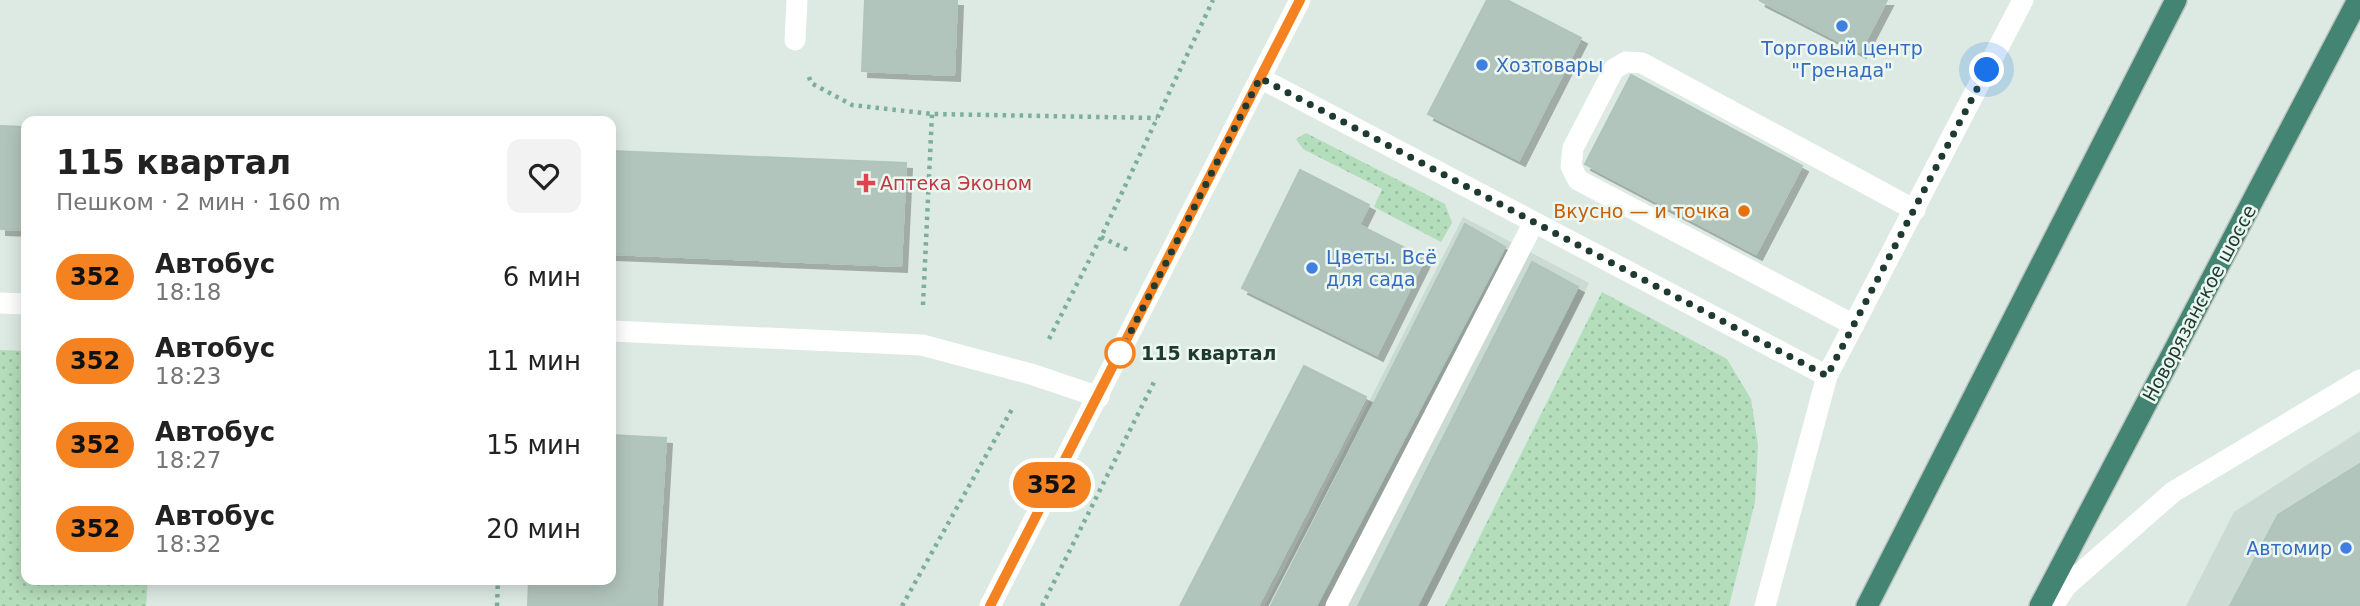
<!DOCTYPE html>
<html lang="ru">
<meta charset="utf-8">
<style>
body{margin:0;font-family:"DejaVu Sans",sans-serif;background:#f2f2f2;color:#222;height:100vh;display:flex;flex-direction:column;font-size:26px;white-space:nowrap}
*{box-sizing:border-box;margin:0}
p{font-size:23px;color:#767676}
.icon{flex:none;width:38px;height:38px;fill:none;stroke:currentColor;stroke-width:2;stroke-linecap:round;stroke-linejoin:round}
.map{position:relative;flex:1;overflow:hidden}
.details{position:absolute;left:21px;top:116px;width:595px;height:469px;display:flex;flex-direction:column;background:#fff;border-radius:14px;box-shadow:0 4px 18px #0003}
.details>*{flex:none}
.badge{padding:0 14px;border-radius:23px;font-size:24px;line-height:46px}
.you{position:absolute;width:35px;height:35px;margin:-18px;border:5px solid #fff;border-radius:50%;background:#1a73e8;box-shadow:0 0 0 10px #1a73e833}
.map>.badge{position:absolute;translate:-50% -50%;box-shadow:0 0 0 4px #fff}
.round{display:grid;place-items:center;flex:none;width:74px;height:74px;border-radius:14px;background:#f2f2f2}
.overview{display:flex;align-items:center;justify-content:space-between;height:119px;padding:0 35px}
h1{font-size:33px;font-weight:800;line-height:52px}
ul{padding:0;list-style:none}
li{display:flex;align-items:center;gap:21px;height:84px;padding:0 35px}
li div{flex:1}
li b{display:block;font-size:26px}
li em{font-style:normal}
li .badge{min-width:77px;font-weight:700;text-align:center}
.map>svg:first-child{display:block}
</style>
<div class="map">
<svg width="2360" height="606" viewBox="0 0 2360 606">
<defs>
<pattern id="grass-dots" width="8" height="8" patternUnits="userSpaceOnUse" patternTransform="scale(1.75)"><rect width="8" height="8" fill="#b4ddbc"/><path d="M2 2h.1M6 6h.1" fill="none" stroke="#9abea2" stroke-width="1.8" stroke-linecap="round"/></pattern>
<filter id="shadow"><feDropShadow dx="6" dy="6" stdDeviation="0" flood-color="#0004"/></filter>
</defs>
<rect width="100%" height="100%" fill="#ddeae3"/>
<path fill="#cbdad2" d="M 1463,217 L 1589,283 L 1427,606 L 1265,606 Z
M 2360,431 L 2360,606 L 2186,606 L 2234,512 Z"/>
<path fill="url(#grass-dots)" d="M 1306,133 L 1445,204 L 1452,223 L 1441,242 L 1374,207 L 1382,189 L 1303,149 L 1296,139 Z
M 1602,292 L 1727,359 L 1751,399 L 1758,445 L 1755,502 L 1729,606 L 1445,606 Z
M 0,350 L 26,351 L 26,579 L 148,579 L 146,606 L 0,606 Z"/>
<path fill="#b2c5bc" stroke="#afc4ba" stroke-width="2" filter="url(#shadow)" d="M 865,0 L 957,0 L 954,75 L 862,71 Z
M 1487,0 L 1507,0 L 1581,38 L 1519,160 L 1428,114 Z
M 1759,0 L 1887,0 L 1860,52 Z
M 1631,75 L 1802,166 L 1756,254 L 1585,164 Z
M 0,126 L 26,127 L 26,230 L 0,229 Z
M 611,151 L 906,163 L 901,266 L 611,254 Z
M 1300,170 L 1369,205 L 1359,225 L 1425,258 L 1377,355 L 1242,288 Z
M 1465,224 L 1505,247 L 1316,606 L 1271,606 Z
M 1532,262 L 1578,287 L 1417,606 L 1358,606 Z
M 1304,366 L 1366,397 L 1258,606 L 1180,606 Z
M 611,435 L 666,438 L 656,606 L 528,606 L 529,579 L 611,579 Z
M 2360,464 L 2360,606 L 2230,606 L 2278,515 Z"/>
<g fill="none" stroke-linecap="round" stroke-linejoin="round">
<defs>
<path id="trunk" d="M 1867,606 L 2176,0
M 2040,606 L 2358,0"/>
</defs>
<use href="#trunk" stroke="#bcc4c1" stroke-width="24"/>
<path stroke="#7baf9c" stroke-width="4.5" stroke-dasharray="3.5 5" stroke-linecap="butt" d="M 809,77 L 811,83 L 852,105 L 932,114 L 1157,118
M 1101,237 L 1128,250
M 923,305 L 932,114
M 1049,339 L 1101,237 L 1213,0
M 497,606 L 498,579
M 902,606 L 1012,409
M 1042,606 L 1156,378"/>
<path stroke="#fff" stroke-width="21" d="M 795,40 L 797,0
M 1260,78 L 1827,376
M 0,303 L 26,304
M 1854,325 L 1578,180 L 1571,166 L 1573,148 L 1614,69 L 1626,62 L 1642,63 L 1915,210
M 611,331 L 922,345 L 1031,374 L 1099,397
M 1336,606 L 1534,222
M 1765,606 L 1827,376 L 2023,0
M 2053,606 L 2066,586 L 2173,492 L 2360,380"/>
<path stroke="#fff" stroke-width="21" d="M 990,606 L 1300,0"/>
<use href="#trunk" stroke="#448472" stroke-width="21"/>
</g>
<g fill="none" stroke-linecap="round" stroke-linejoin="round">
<defs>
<path id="line" d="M 990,606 L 1300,0"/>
</defs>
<use href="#line" stroke="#fff" stroke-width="16"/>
<use href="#line" stroke="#f58220" stroke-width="10"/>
<path stroke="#1e3a31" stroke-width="7" stroke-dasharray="0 12.6" d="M 1120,353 L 1260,78 L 1827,376 L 1987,70"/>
</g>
<g fill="#3f7fe0" stroke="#edf7f1" stroke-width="2.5">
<circle cx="1842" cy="26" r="7"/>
<circle cx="1482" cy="65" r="7"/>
<circle cx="1312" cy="268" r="7"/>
<circle cx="2346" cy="548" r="7"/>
</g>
<path fill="#e0444e" stroke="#edf7f1" stroke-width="2.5" d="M862.5 172.5h7v7h7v7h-7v7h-7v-7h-7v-7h7z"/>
<circle fill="#e8710a" stroke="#edf7f1" stroke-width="2.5" cx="1744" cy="211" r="7"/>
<circle fill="#fff" stroke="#f58220" stroke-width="3.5" cx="1120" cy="353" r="14"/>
<g text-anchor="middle" stroke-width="5" stroke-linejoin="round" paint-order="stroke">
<g font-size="19" fill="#366cbe" stroke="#edf7f1" text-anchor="start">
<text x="1842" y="55" text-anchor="middle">Торговый центр<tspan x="1842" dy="22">"Гренада"</tspan></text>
<text x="1496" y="72">Хозтовары</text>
<text x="1326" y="264">Цветы. Всё<tspan x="1326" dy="22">для сада</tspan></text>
<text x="2332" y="555" text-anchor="end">Автомир</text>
</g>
<g font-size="19" fill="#be3a42" stroke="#edf7f1" text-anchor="start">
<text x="880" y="190">Аптека Эконом</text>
</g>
<g font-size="19" fill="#c56008" stroke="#edf7f1" text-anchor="end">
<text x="1730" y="218">Вкусно — и точка</text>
</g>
<g font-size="19" fill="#1e3a31" stroke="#edf7f1">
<text transform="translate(2199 303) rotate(-62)" y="7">Новорязанское шоссе</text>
</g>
<g font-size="19" font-weight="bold" fill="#1e3a31" stroke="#edf7f1" text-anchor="start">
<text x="1141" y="360">115 квартал</text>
</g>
</g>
</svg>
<div class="you" style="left:1987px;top:70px"></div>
<b class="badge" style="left:1052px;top:485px;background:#f58220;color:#111">352</b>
<section class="details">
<div class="overview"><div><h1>115 квартал</h1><p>Пешком · 2 мин · 160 m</p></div><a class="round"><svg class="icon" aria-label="heart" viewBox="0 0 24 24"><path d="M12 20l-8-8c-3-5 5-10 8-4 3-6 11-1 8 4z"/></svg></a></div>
<ul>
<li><span class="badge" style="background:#f58220;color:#111">352</span><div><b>Автобус</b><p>18:18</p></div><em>6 мин</em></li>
<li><span class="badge" style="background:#f58220;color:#111">352</span><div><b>Автобус</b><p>18:23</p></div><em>11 мин</em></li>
<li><span class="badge" style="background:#f58220;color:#111">352</span><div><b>Автобус</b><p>18:27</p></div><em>15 мин</em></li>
<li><span class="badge" style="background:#f58220;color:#111">352</span><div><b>Автобус</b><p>18:32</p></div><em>20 мин</em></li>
</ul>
</section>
</div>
